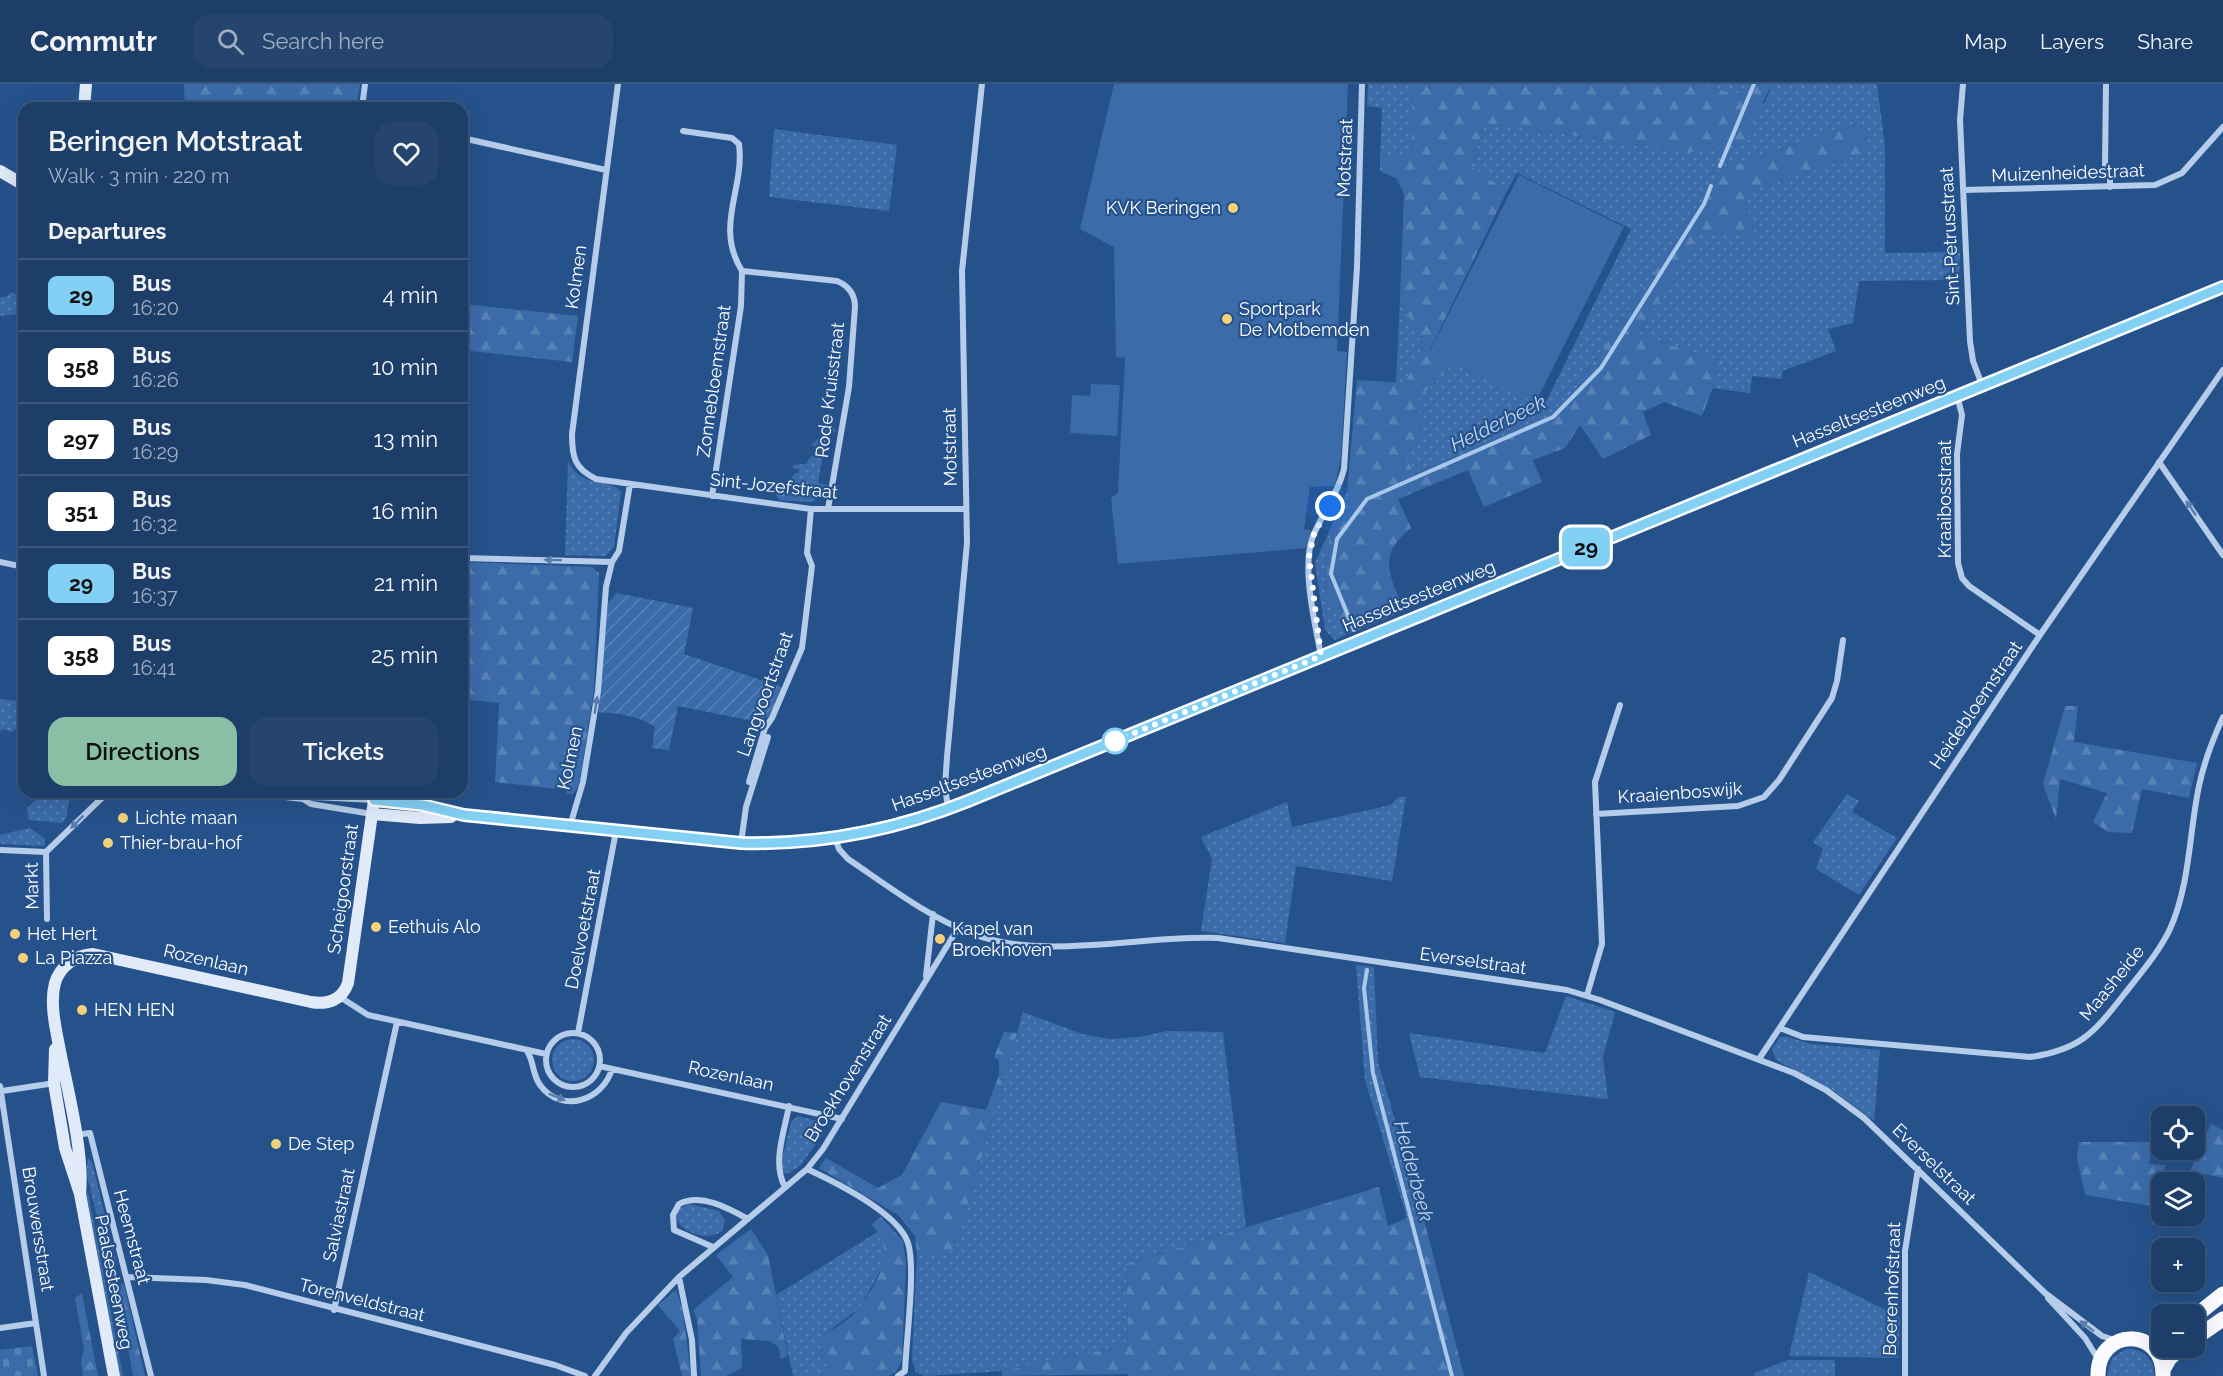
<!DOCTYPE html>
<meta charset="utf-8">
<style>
body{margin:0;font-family:Raleway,sans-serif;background:#25456f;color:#f1f3f6;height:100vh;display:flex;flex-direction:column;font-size:22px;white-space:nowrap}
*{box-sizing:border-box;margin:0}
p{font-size:20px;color:#a0aec0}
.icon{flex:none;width:33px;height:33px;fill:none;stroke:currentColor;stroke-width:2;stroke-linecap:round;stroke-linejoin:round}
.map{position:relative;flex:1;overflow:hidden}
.side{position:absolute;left:18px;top:18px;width:450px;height:696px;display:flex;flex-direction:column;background:#1c3e69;border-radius:18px;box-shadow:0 6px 24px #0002,0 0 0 2px #3a577d}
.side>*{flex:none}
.badge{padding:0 12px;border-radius:9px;font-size:21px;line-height:39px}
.buttons{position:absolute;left:2151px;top:1022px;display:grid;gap:12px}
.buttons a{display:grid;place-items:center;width:54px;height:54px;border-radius:12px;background:#1c3e69;box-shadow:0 6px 24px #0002,0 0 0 2px #3a577d;font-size:30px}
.you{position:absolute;width:30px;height:30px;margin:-15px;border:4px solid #fff;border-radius:50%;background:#1a73e8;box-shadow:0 0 0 9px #1a73e833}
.map>.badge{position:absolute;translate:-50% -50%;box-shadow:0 0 0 3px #fff}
h2{padding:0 30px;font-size:22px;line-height:54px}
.round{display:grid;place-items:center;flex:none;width:63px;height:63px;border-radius:18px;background:#25456f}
.overview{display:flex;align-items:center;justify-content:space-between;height:102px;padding:0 30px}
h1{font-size:28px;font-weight:600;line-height:45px}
.cta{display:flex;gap:12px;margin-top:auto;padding:12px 30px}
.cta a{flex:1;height:69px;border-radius:18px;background:#8abfa5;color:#111;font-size:24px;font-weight:600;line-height:69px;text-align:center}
.cta a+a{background:#25456f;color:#f1f3f6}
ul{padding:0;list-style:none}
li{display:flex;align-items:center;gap:18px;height:72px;padding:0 30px;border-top:2px solid #3a577d}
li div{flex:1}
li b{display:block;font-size:22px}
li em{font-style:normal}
li .badge{min-width:66px;font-weight:700;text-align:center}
header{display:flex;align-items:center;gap:36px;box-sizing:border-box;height:84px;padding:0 30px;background:#1c3e69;border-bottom:2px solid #3a577d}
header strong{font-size:28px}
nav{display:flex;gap:33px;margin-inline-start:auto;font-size:21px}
.search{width:420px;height:54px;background:#25456f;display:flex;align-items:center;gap:15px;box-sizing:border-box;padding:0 21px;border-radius:18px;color:#a0aec0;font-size:22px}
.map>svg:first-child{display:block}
</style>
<header>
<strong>Commutr</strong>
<div class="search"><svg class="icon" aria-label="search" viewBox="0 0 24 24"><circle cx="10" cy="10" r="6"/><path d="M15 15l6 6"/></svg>Search here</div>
<nav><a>Map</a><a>Layers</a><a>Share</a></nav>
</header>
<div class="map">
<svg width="2223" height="1292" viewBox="0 0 2223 1292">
<defs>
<pattern id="grass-dots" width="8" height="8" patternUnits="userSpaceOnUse" patternTransform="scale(1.5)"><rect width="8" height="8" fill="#3b6ca9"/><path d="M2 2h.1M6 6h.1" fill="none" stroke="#5882b6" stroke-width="1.8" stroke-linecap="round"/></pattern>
<pattern id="forest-firs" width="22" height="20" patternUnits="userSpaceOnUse" patternTransform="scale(1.5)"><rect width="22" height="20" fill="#3b6ca9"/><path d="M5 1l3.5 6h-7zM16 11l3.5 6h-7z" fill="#5882b6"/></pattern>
<pattern id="cemetery-stones" width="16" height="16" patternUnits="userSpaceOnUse" patternTransform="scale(1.5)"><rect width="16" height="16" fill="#3b6ca9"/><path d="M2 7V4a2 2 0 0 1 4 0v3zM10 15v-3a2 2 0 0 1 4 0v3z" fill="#5882b6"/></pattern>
<pattern id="garden-furrows" width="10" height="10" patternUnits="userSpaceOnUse" patternTransform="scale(1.5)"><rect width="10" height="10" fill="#3b6ca9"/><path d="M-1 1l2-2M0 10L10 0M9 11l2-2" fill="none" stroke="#5882b6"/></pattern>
</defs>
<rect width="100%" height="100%" fill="#26528c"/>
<path fill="url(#grass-dots)" d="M 1368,0 L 1413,0 L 1411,74 L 1380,73 L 1382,24 L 1367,22 Z
M 1694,0 L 1756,0 L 1753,13 Z
M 1772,0 L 1877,0 L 1885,62 L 1885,169 L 1960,168 L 1959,196 L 1859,197 L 1853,239 L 1828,245 L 1836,267 L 1782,287 L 1782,295 L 1752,292 L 1750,309 L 1712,304 L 1723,277 L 1638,251 L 1700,147 L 1756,153 L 1742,109 L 1869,67 L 1861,39 L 1720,86 L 1714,100 L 1568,316 L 1550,332 L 1413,390 L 1404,371 L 1420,351 L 1418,315 L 1454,279 L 1544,322 L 1631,145 L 1517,89 L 1507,107 L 1469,81 L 1486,39 L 1689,68 L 1766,17 Z
M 774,45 L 897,61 L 889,127 L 769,113 Z
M 13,208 L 24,217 L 24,229 L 0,232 L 0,213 L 5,213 Z
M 1400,216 L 1423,261 L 1405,299 L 1396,298 Z
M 829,343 L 833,343 L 836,348 L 827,347 L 818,399 L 827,401 L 824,411 L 811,418 L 779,416 L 772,403 L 786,402 L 795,389 L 798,389 L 799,385 L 793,384 L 793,381 L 806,380 L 811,372 L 815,372 L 816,364 L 812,361 Z
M 568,377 C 582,407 608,391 621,408 L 614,463 L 606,472 L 565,471 Z
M 1347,407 L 1350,420 L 1329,455 L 1326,508 L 1346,551 L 1335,556 L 1325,546 L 1315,479 Z
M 0,615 L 24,618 L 24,643 L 19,642 L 12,648 L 2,645 L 0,649 Z
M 45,708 L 70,711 L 66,734 L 62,739 L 29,736 L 27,724 Z
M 1847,710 L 1859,717 L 1852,728 L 1897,754 L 1859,811 L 1816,785 L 1823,765 L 1813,758 Z
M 1398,713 L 1406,713 L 1392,797 L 1296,782 L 1285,859 L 1201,847 L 1212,775 L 1201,753 L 1287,718 L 1292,743 L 1391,721 Z
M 30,744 L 45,755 L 45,762 L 0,760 L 0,751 Z
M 1356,881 L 1374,883 L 1378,978 L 1422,1128 L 1407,1134 L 1365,996 Z
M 1566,912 L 1615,928 L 1603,973 L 1608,1015 L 1420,993 L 1409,949 L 1545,969 Z
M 1023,928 L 1082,950 L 1110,955 L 1139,953 L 1167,947 L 1223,948 L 1246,1143 L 1126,1180 L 1128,1261 L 1002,1287 L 926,1292 L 916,1289 L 912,1276 L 917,1171 L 955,1165 Z
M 1780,953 L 1787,953 L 1811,960 L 1880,966 L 1874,1037 L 1834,1007 L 1776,976 L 1772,965 Z
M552 976a21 21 0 1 1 42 0a21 21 0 1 1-42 0Z
M 798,1032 L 817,1037 L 823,1050 L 800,1082 L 787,1090 L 782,1088 L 781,1080 L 791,1038 Z
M 88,1074 L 92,1078 L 116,1177 L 116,1184 L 111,1190 L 86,1088 Z
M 88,1108 L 123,1292 L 120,1292 L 86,1109 Z
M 689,1120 L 719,1127 L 725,1136 L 722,1147 C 701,1164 654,1132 689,1120 Z
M 879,1147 L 886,1169 L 885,1178 L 860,1224 L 819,1254 L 829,1292 L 793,1292 L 776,1211 Z
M 1809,1188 L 1900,1233 L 1898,1274 L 1789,1272 Z
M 2126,1265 C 2143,1264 2155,1275 2154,1292 L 2107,1292 L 2112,1274 Z
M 1788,1276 L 1835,1276 L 1835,1292 L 1755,1292 L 1754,1289 Z"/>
<path fill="url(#forest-firs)" d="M 184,0 L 360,0 L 356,24 L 185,24 Z
M 1413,0 L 1694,0 L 1752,13 L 1756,0 L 1772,0 L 1742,60 L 1689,68 L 1486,39 L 1469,81 L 1507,107 L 1430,266 L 1454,279 L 1418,315 L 1420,351 L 1405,371 L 1414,390 L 1549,332 L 1568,316 L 1714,100 L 1720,86 L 1861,39 L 1869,67 L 1743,109 L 1756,154 L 1700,148 L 1638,251 L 1723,277 L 1702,332 L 1664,318 L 1643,328 L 1651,351 L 1603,375 L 1580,341 L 1565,364 L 1533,376 L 1542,398 L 1484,423 L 1468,386 L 1398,415 L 1411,444 C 1376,472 1390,491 1404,527 L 1346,551 L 1326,508 L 1329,455 L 1350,420 L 1347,407 L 1357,296 L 1405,299 L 1423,261 L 1400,216 L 1404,109 L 1396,94 L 1380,87 L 1380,73 L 1411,73 Z
M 462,220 L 578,232 L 572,278 L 462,266 Z
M 462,478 L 592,483 L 599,489 L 594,606 L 579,701 L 573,710 L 567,710 L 566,706 L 495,698 L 499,619 L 462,615 Z
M 2065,622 L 2078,622 L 2074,658 L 2197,679 L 2189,714 L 2142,705 L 2132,749 L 2108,748 L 2093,738 L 2107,709 L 2060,695 L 2056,735 L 2043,700 Z
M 1004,948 L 1017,949 L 955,1166 L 917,1171 L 915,1152 L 898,1131 L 819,1084 L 826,1074 L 878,1104 L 902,1091 L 941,1018 L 986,1026 L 999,991 L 999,977 L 994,973 Z
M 2211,1040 L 2223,1046 L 2223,1094 L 2190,1087 Z
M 2079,1058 L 2153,1058 L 2149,1080 L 2165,1081 L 2158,1123 L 2085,1111 L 2077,1074 Z
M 1379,1103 L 1388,1142 L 1422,1128 L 1464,1292 L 1129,1292 L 1128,1290 L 1002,1292 L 1002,1287 L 1128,1261 L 1126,1180 Z
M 881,1133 L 903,1157 L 906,1178 L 902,1276 L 896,1288 L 889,1292 L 829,1292 L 819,1254 C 832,1245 850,1237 860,1223 C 877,1200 898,1163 871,1141 Z
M 751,1145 L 768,1171 L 788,1272 L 781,1275 L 778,1262 L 769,1257 L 741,1255 L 742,1284 L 726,1292 L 701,1292 L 697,1235 L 693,1226 L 733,1193 L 716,1171 Z
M 124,1200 L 145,1292 L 133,1292 L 117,1201 Z
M 676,1206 L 683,1226 L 691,1292 L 682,1292 L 673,1255 L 680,1247 L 658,1221 Z
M 82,1209 L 98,1292 L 83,1292 L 81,1276 L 84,1265 L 75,1214 Z"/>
<path fill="url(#cemetery-stones)" d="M 32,1262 L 38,1292 L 0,1292 L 0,1266 Z"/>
<path fill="#3b6ca9" d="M 1114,0 L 1348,0 L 1337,267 L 1347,268 L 1341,373 L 1335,402 L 1310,403 L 1304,445 L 1311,446 L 1306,464 L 1118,480 L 1111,414 L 1118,409 L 1125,274 L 1116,273 L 1114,163 L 1080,145 Z
M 1519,91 L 1624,143 L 1535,319 L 1430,267 Z
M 1091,300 L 1120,301 L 1117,352 L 1070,349 L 1072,311 L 1090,312 Z"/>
<path fill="url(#garden-furrows)" d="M 617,509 L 693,524 L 684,570 L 782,603 L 769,633 L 765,633 L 763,639 L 678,622 L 669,666 L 652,664 L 655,643 C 638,631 619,630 598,628 L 608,519 Z"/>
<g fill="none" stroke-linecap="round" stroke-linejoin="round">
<path stroke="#aac8eb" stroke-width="4" d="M 1720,82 L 1754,0
M 1354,546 L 1331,490 L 1337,455 L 1367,415 L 1553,333 L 1601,284 L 1704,120 L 1711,102
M 1367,886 L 1364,904 L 1373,989 L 1452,1292"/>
<path stroke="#b5cdea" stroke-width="6" d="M 618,0 L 572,350 C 572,373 574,384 596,395 L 811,425 L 966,425
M 1963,0 L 1960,36 L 1970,257 L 1973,277 L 1982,301
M 2106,0 L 2105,82 L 2110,91 L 2110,103
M 362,24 L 365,0
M 683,47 L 732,54 L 739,60 C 745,105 714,142 742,187
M 462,54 L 606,86
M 1963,106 L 2155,101 L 2182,89 L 2223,43
M 742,187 L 837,197 C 849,202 855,210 855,223 L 849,303 L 828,425
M 1957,311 L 1962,331 L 1957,370 L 1958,479 L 1962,494 L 1969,502 L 2040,551
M 2159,378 L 2223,471
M 712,412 L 741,222 L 742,187
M 462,474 L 612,478
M 0,478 L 24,483
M 1321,572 C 1315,539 1301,483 1313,452 C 1323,428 1338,410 1344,385 L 1357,183 L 1362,0
M 749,698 L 765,644 L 772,634 L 802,564 L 812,482 L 807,469 L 811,425
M 189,708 L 224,708
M 237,708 L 303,715 L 313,713 L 374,716
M 303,715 L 311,720 L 372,730
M 948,724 L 945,703 L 947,673 L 967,459 L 962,187 L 982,0
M 1596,730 L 1738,722 L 1764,713 L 1779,696 L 1832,614 L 1837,597 L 1843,556
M 570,742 L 583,698 L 598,607 L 606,503 L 612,478 L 619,467 L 630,400
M 835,754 L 839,765 L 848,775 C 888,802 928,833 973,850 C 1043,877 1142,851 1218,854 L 1567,906 L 1600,916 L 1794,989 L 1826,1006 L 1864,1034 L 2045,1209 L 2102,1252 L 2114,1256
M 741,759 L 746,723 L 768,653
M 0,766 L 46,768
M 47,835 L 46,768 L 108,708
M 926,892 L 933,830
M 1587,911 L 1602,860 L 1595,698 L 1620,621
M 340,913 L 368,931 L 546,970
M 1780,944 L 1803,953 L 2030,973 C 2079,966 2093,950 2122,913 C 2139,891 2158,870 2170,845 C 2190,801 2189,749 2199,702 C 2204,678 2213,655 2223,633
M546 976a27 27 0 1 1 54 0a27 27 0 1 1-54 0Z
M 578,949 L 616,747
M 527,967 C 534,977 532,990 540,1001 C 562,1031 603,1016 612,985
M 1759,975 L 2040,551 L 2223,286
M 599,982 L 842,1035
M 0,1002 L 44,1292
M 2,1007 L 55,999
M 75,1051 L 90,1049 L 151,1292
M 807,1085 C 835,1098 898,1129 908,1159 C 916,1183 906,1259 905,1287 L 898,1292
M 785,1103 C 772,1079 784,1049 789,1022
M 713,1163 L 674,1146 L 673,1131 L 679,1120 C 700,1108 730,1125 748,1135
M 127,1193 L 206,1196 L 245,1201 L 555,1281 L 585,1292
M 679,1193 L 692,1256 L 694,1292
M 2048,1214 L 2085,1254 L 2098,1275
M 334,1226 L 397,938
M 0,1244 L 36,1239
M 595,1292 L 626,1249 L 679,1193 L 807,1085 L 823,1065 L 958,844
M 1905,1292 L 1905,1167 L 1918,1085"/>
<path stroke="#e0eaf8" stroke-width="12" d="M 84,24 L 86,0
M 0,87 L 24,101
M 374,716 L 422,721 L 464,731 L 741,759 C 813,761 880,747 948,725 L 2223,203
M 372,730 L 420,734 L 451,733
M 55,965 L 54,999 L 65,1064 L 80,1110 L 114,1292
M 80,1110 C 84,1071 69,1011 61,972 C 57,950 49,921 55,899 C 60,882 76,871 93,870 L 311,918 C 328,921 342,916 348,899 L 375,709"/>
<path stroke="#f9fbfe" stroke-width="15" d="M 2194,1233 L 2223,1210
M 2194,1255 L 2223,1235
M 2164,1284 L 2169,1275 L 2182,1263
M 2098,1292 C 2097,1243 2164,1242 2163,1292"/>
</g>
<defs><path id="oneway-solid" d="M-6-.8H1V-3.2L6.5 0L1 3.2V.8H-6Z" transform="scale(1.5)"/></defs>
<g fill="#587dad">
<use href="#oneway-solid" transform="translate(2191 424) rotate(-124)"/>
<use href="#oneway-solid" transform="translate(553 476) rotate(-179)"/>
<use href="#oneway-solid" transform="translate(596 621) rotate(-81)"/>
<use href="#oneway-solid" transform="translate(77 738) rotate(135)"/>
<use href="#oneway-solid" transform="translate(557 1013) rotate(22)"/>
<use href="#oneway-solid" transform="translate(2087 1242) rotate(-143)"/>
</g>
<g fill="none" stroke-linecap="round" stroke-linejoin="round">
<defs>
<path id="line" d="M 375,708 L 374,716 L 422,721 L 464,731 L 741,759 C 819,761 896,746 968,717 L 2223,203"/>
</defs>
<use href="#line" stroke="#fff" stroke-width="14"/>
<use href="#line" stroke="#83d0f5" stroke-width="9"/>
<path stroke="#fff" stroke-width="6" stroke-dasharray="0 10.8" d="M 1115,657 L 1110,659 L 1321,572 L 1309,473 L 1314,450 L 1330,422"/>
</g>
<g fill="#f3d17a" stroke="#26528c" stroke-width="2">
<circle cx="1233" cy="124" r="6"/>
<circle cx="1227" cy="235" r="6"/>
<circle cx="123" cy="734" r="6"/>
<circle cx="108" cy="759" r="6"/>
<circle cx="376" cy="843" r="6"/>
<circle cx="15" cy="850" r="6"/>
<circle cx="940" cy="855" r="6"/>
<circle cx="23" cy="874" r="6"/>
<circle cx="82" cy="926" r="6"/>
<circle cx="276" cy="1060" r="6"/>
</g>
<circle fill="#fff" stroke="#83d0f5" stroke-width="3" cx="1115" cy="657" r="12"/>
<g text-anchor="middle" stroke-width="4.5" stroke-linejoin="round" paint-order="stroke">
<g font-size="18" fill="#fff" stroke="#26528c">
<text transform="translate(1345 74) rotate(-88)" y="6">Motstraat</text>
<text transform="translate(2068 89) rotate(-2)" y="6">Muizenheidestraat</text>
<text transform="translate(1950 152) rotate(-93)" y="6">Sint-Petrusstraat</text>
<text transform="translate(576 193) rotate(-82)" y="6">Kolmen</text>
<text transform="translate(714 297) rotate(-82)" y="6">Zonnebloemstraat</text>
<text transform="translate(830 306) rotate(-83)" y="6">Rode Kruisstraat</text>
<text transform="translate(1869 328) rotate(-22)" y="6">Hasseltsesteenweg</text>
<text transform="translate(950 363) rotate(-91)" y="6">Motstraat</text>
<text transform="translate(774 402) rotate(6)" y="6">Sint-Jozefstraat</text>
<text transform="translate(1945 415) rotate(-90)" y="6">Kraaibosstraat</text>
<text transform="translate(1419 512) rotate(-22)" y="6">Hasseltsesteenweg</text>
<text transform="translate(765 610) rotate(-70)" y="6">Langvoortstraat</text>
<text transform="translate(1976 621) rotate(-56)" y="6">Heidebloemstraat</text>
<text transform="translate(570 674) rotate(-78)" y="6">Kolmen</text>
<text transform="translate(969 694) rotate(-20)" y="6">Hasseltsesteenweg</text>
<text transform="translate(1680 709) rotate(-4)" y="6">Kraaienboswijk</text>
<text transform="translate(32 802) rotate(-91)" y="6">Markt</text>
<text transform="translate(343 805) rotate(-82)" y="6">Scheigoorstraat</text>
<text transform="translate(583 845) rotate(-79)" y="6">Doelvoetstraat</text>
<text transform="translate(206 876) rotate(13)" y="6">Rozenlaan</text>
<text transform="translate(1473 877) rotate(8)" y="6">Everselstraat</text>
<text transform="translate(2112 899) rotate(-51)" y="6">Maasheide</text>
<text transform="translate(731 992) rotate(12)" y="6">Rozenlaan</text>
<text transform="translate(848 994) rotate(-58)" y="6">Broekhovenstraat</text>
<text transform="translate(1934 1080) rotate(44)" y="6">Everselstraat</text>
<text transform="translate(339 1131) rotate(-78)" y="6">Salviastraat</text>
<text transform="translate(38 1145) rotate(81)" y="6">Brouwersstraat</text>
<text transform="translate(132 1153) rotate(75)" y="6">Heemstraat</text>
<text transform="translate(114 1198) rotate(79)" y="6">Paalsesteenweg</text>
<text transform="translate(1892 1205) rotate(-88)" y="6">Boerenhofstraat</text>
<text transform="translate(362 1216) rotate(14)" y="6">Torenveldstraat</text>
</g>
<g font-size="18" fill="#fff" stroke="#26528c" text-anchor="start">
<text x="1221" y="130" text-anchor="end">KVK Beringen</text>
<text x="1239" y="231">Sportpark<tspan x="1239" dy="21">De Motbemden</tspan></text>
<text x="135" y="740">Lichte maan</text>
<text x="120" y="765">Thier-brau-hof</text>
<text x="388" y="849">Eethuis Alo</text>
<text x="952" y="851">Kapel van<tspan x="952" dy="21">Broekhoven</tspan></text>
<text x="27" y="856">Het Hert</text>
<text x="35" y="880">La Piazza</text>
<text x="94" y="932">HEN HEN</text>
<text x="288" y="1066">De Step</text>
</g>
<g font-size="20" font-style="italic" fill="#c1d7f1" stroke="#26528c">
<text transform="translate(1498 339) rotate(-26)" y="7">Helderbeek</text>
<text transform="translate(1414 1087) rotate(75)" y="7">Helderbeek</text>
</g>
</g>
</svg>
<div class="buttons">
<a><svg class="icon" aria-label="locate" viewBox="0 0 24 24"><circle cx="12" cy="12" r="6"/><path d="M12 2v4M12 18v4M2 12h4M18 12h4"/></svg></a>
<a><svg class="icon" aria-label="layers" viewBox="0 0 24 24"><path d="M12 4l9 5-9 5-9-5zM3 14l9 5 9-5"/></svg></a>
<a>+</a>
<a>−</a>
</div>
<div class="you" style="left:1330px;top:422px"></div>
<b class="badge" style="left:1586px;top:463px;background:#83d0f5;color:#111">29</b>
<section class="side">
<div class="overview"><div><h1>Beringen Motstraat</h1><p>Walk · 3 min · 220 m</p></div><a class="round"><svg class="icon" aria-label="heart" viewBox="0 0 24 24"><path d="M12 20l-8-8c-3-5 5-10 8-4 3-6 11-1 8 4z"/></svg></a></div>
<h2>Departures</h2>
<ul>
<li><span class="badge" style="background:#83d0f5;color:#111">29</span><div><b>Bus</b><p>16:20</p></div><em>4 min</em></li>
<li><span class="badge" style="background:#fff;color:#111">358</span><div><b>Bus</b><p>16:26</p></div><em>10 min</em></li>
<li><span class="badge" style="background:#fff;color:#111">297</span><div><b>Bus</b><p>16:29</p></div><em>13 min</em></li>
<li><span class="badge" style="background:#fff;color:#111">351</span><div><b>Bus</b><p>16:32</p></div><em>16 min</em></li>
<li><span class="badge" style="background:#83d0f5;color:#111">29</span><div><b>Bus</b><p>16:37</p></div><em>21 min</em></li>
<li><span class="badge" style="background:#fff;color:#111">358</span><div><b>Bus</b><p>16:41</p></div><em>25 min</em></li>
</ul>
<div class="cta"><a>Directions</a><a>Tickets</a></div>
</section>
</div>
